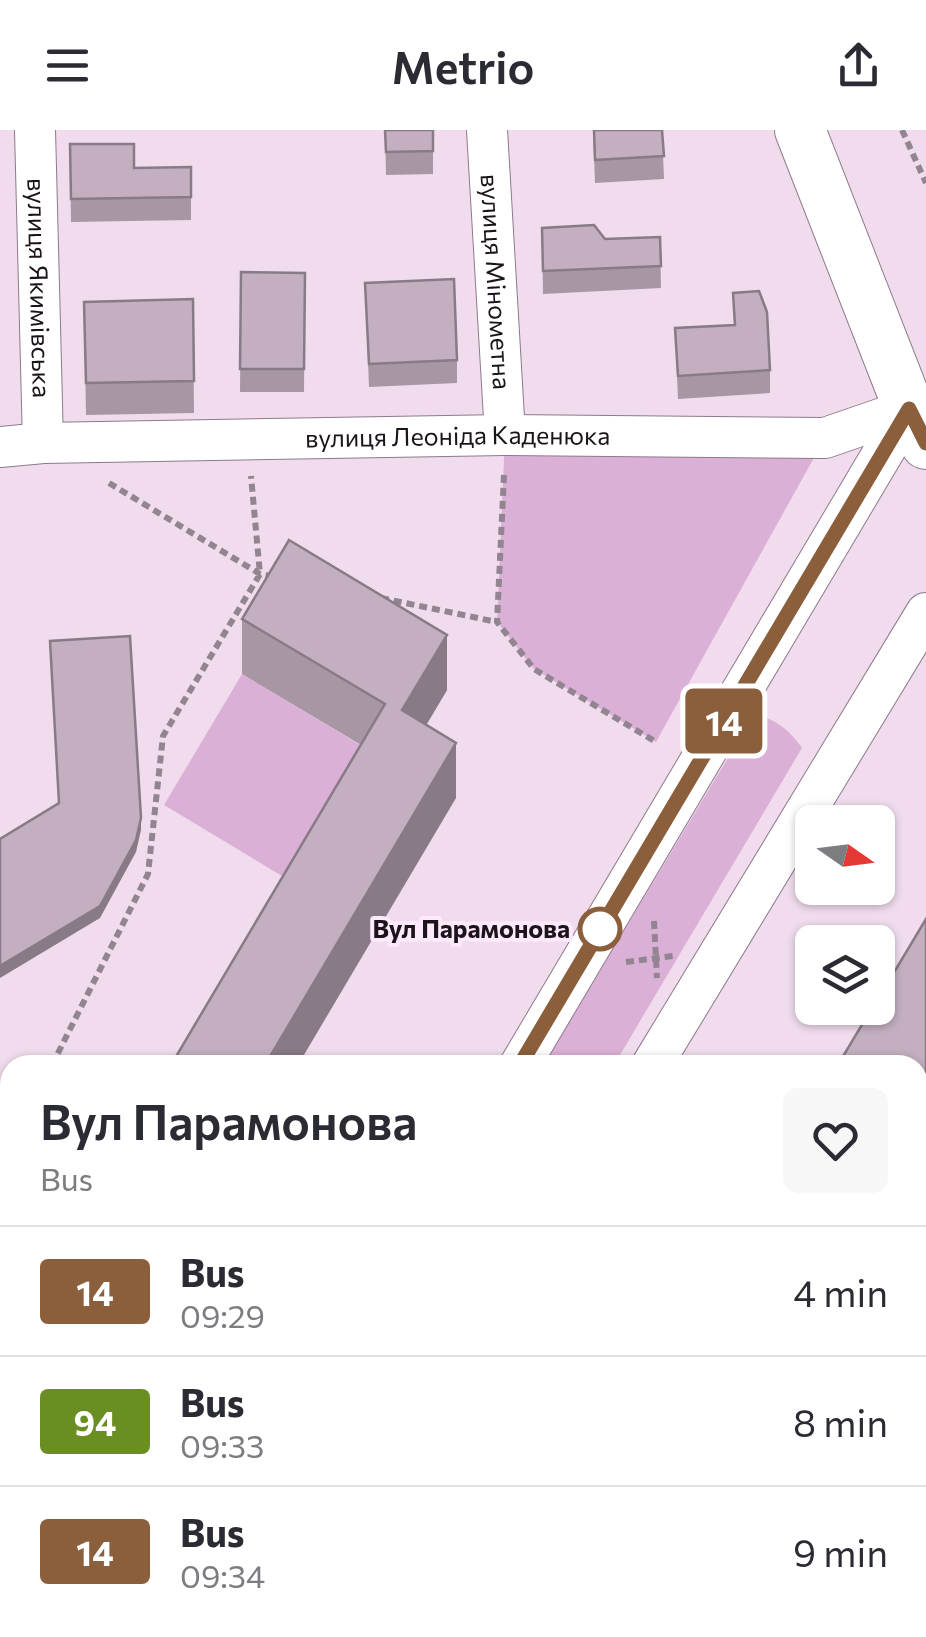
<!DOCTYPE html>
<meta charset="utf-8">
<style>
body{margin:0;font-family:Commissioner,sans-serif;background:#f7f7f7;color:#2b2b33;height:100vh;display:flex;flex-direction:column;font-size:38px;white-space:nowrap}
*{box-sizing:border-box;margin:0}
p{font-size:32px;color:#7c7c81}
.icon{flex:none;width:55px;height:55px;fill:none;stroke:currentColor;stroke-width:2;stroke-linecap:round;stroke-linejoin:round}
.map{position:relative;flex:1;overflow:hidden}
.details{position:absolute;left:0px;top:925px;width:928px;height:582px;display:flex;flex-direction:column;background:#fff;border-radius:30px 30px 0 0;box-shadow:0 2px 8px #0004}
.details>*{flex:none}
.badge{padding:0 20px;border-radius:8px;font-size:35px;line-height:65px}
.needle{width:65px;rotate:104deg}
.fabs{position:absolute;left:795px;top:675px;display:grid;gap:20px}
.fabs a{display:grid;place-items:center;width:100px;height:100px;border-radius:15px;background:#fff;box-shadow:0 2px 8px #0004;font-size:50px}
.map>.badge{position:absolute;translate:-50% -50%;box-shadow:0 0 0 5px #fff}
.round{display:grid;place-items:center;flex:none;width:105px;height:105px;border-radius:15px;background:#f7f7f7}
.summary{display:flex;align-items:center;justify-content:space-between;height:170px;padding:0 40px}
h1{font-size:48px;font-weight:600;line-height:75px}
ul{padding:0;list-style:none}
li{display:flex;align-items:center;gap:30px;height:130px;padding:0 40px;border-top:2px solid #e1e1e2}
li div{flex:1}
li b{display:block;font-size:38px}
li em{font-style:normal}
li .badge{min-width:110px;font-weight:700;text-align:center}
header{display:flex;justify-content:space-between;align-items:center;height:130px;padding:0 40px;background:#fff;font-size:45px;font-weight:600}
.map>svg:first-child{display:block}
</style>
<header><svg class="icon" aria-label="menu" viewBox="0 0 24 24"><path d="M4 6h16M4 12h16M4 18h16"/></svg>Metrio<svg class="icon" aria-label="share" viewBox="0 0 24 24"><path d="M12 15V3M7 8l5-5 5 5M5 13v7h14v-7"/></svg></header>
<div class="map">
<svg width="926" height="1507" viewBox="0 0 926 1507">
<rect width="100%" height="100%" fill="#f0dced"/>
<path fill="#dbb0d6" d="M 505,305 L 825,308 L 656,612 L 534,539 L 497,492 Z
M 242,544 L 385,630 L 307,761 L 164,675 Z
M 755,583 C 777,591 789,599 802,618 L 614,935 L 543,935 Z"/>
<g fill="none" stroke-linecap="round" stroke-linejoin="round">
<defs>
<g id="minor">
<path id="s1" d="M 35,0 L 43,313"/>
<path id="s2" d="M 487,0 L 505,305"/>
<path id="s3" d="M 0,317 L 43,313 L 505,305 L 825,308 L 909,279"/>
<path d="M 520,935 L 909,279"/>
<path d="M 652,935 L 926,483"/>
<path d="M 918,1374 L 926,1378"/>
<path d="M 750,1498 L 753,1507"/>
<path d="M 180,1507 L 185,1498"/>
<path d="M 314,1507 L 320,1498"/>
<path d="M 625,1507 L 630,1498"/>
</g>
<path id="major" d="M 800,0 L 909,279 L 926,314"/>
</defs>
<use href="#minor" stroke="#8d7a8b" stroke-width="42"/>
<use href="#major" stroke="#8d7a8b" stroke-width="52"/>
<path stroke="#928490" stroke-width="6" stroke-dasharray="8 5" stroke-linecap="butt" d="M 902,0 L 926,53
M 504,345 L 497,492 L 534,539 L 656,612
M 109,353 L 260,444 L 276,447
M 381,468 L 497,492
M 654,791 L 657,848
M 626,832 L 673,826
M 52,935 L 148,744 L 163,606 L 260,444 L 251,346
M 0,1040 L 10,1020
M 0,1138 L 10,1145"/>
<use href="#minor" stroke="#fff" stroke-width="40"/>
<use href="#major" stroke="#fff" stroke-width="50"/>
</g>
<path fill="#a896a5" d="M 385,0 L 433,0 L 433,44 L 386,45 Z
M 593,0 L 662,0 L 664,49 L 595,53 Z
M 70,14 L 134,38 L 191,37 L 191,90 L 71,92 Z
M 542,98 L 605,109 L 660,107 L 661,158 L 543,164 Z
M 241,142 L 305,143 L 304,262 L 240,262 Z
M 365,153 L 457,230 L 457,253 L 369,257 Z
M 733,163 L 770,240 L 770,263 L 678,269 L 675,198 L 734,195 Z
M 193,169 L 194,283 L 86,285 L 84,172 Z
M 242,489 L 447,560 L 426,595 L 456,668 L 361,615 L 242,544 Z
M 926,789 L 926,998 L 918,993 L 918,935 L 839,935 Z
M 918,1165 L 926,1170 L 926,1303 L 918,1298 Z
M 819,1498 L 918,1498 L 926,1507 L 835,1507 Z"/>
<path fill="#887a86" d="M 447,505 L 447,560 L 402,636 L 402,580 Z
M 456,613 L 456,668 L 298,935 L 265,935 Z
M 141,688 L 141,700 L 136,722 L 100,788 L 0,848 L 0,836 Z
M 13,1498 L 36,1498 L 31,1507 L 8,1507 Z
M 524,1498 L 554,1498 L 548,1507 L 519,1507 Z"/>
<path fill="#c3afc0" stroke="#887a86" stroke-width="2.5" d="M 385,0 L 433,0 L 433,21 L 386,22 Z
M 594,0 L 662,0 L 664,26 L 595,30 Z
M 70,14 L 134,14 L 134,38 L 191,37 L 191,67 L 71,69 Z
M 594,95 L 605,109 L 660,107 L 661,136 L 543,141 L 542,98 Z
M 241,142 L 305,143 L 304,239 L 240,239 Z
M 454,149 L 457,230 L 369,234 L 365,153 Z
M 759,161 L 767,182 L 770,240 L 678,246 L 675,198 L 735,195 L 733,163 Z
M 193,169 L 194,251 L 86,253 L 84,172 Z
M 289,410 L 447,505 L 402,580 L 456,613 L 265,935 L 171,935 L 385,574 L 242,489 Z
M 130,506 L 141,688 L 136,710 L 100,776 L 0,836 L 0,709 L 59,673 L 50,511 Z
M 926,789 L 926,986 L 918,981 L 918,935 L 841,935 L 839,933 L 872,878 L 878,878 L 878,869 Z
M 918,1165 L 926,1170 L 926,1254 L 918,1249 Z
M 10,1256 L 10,1498 L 13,1498 L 8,1507 L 0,1507 L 0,1273 Z
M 918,1423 L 926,1428 L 926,1507 L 918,1507 L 902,1498 L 918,1498 Z
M 445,1498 L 524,1498 L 519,1507 L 439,1507 Z"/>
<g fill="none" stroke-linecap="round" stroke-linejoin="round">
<defs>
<path id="line" d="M 520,935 L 909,279 L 926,313"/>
</defs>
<use href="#line" stroke="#fff" stroke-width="22"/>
<use href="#line" stroke="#8b5e3c" stroke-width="15"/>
</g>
<circle fill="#fff" stroke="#8b5e3c" stroke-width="5" cx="600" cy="799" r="20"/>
<g text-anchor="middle" stroke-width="8" stroke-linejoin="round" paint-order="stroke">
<g font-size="25" fill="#1b141a" stroke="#fde9fb">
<text dy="9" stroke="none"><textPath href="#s2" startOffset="152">вулиця Мінометна</textPath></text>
<text dy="9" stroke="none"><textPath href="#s1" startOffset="158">вулиця Якимівська</textPath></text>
<text dy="9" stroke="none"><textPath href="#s3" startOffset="458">вулиця Леоніда Каденюка</textPath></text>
</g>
<g font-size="25" font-weight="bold" fill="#1b141a" stroke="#fde9fb" text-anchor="end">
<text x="570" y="808">Вул Парамонова</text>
</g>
</g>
</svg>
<div class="fabs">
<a><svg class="needle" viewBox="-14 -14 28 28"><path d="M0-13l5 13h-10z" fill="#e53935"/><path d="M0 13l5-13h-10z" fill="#7c7c81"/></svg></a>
<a><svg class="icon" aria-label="layers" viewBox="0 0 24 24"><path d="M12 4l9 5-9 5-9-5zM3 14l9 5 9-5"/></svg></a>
</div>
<b class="badge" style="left:724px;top:591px;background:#8b5e3c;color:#fff">14</b>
<section class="details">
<div class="summary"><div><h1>Вул Парамонова</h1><p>Bus</p></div><a class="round"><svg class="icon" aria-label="heart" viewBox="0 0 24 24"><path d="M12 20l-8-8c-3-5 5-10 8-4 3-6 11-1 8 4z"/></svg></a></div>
<ul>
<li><span class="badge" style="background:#8b5e3c;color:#fff">14</span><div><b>Bus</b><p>09:29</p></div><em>4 min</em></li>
<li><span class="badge" style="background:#6b8e23;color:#fff">94</span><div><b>Bus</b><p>09:33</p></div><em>8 min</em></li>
<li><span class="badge" style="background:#8b5e3c;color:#fff">14</span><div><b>Bus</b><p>09:34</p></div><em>9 min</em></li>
</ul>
</section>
</div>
